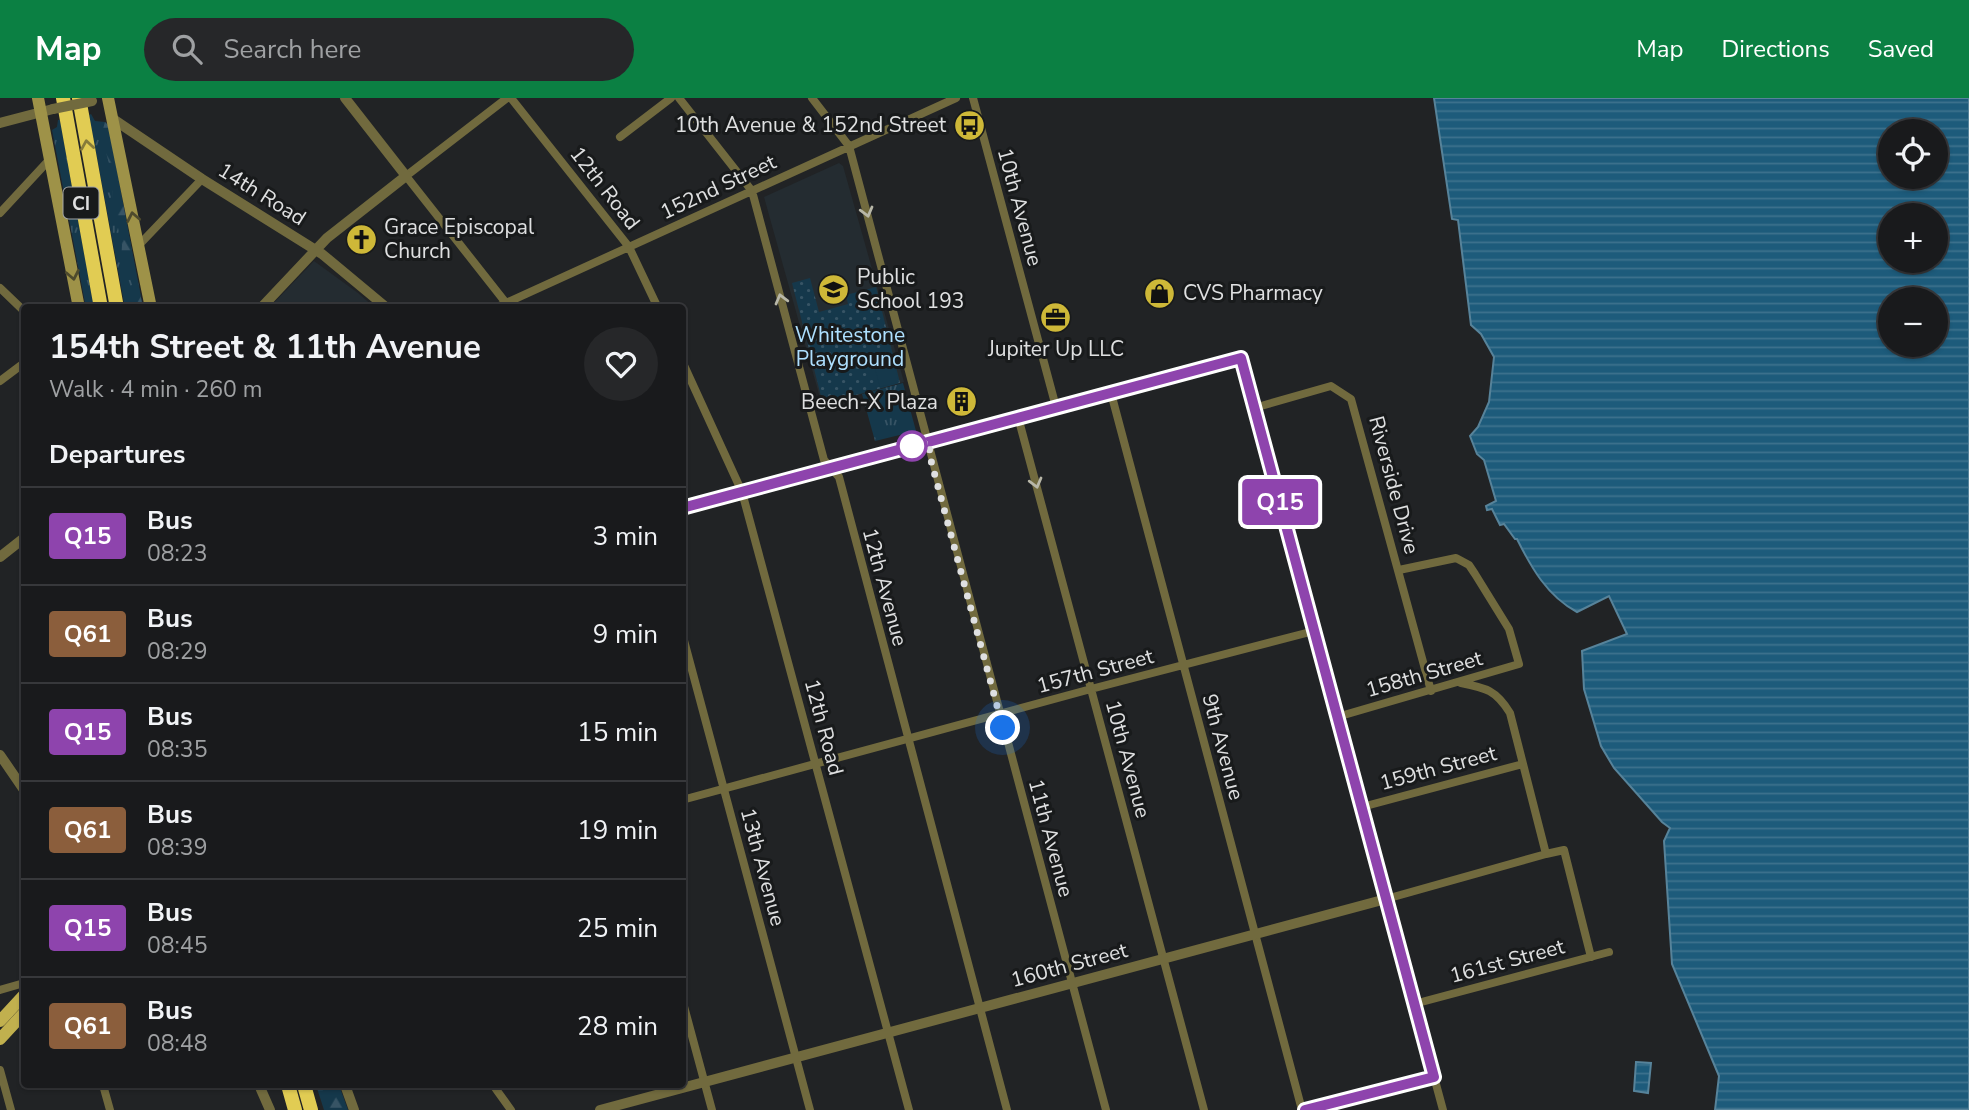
<!DOCTYPE html>
<meta charset="utf-8">
<style>
body{margin:0;font-family:"Nunito Sans",sans-serif;background:#262729;color:#f1f3f6;height:100vh;display:flex;flex-direction:column;font-size:26px;white-space:nowrap}
*{box-sizing:border-box;margin:0}
p{font-size:23px;color:#9fa1a3}
.icon{flex:none;width:38px;height:38px;fill:none;stroke:currentColor;stroke-width:2;stroke-linecap:round;stroke-linejoin:round}
.map{position:relative;flex:1;overflow:hidden}
.side{position:absolute;left:21px;top:206px;width:665px;height:784px;display:flex;flex-direction:column;background:#191a1c;border-radius:7px;box-shadow:0 2px 5px #0004,0 0 0 2px #37383b}
.side>*{flex:none}
.badge{padding:0 14px;border-radius:5px;font-size:24px;line-height:46px}
.controls{position:absolute;left:1878px;top:21px;display:grid;gap:14px}
.controls a{display:grid;place-items:center;width:70px;height:70px;border-radius:50%;background:#191a1c;box-shadow:0 2px 5px #0004,0 0 0 2px #37383b;font-size:35px}
.you{position:absolute;width:35px;height:35px;margin:-18px;border:5px solid #fff;border-radius:50%;background:#1a73e8;box-shadow:0 0 0 10px #1a73e833}
.map>.badge{position:absolute;translate:-50% -50%;box-shadow:0 0 0 4px #fff}
h2{padding:0 28px;font-size:26px;line-height:63px}
.round{display:grid;place-items:center;flex:none;width:74px;height:74px;border-radius:37px;background:#262729}
.overview{display:flex;align-items:center;justify-content:space-between;height:119px;padding:0 28px}
h1{font-size:33px;font-weight:700;line-height:52px}
ul{padding:0;list-style:none}
li{display:flex;align-items:center;gap:21px;height:98px;padding:0 28px;border-top:2px solid #37383b}
li div{flex:1}
li b{display:block;font-size:26px}
li em{font-style:normal}
li .badge{min-width:77px;font-weight:700;text-align:center}
header{display:flex;align-items:center;gap:42px;box-sizing:border-box;height:98px;padding:0 35px;background:#0b8043;color:#fff}
header strong{font-size:33px}
nav{display:flex;gap:38px;margin-inline-start:auto;font-size:24px}
.search{width:490px;height:63px;background:#262729;display:flex;align-items:center;gap:18px;box-sizing:border-box;padding:0 24px;border-radius:38px;color:#9fa1a3;font-size:26px}
.map>svg:first-child{display:block}
</style>
<header>
<strong>Map</strong>
<div class="search"><svg class="icon" aria-label="search" viewBox="0 0 24 24"><circle cx="10" cy="10" r="6"/><path d="M15 15l6 6"/></svg>Search here</div>
<nav><a>Map</a><a>Directions</a><a>Saved</a></nav>
</header>
<div class="map">
<svg width="1969" height="1012" viewBox="0 0 1969 1012">
<defs>
<pattern id="grass-tufts" width="24" height="20" patternUnits="userSpaceOnUse" patternTransform="scale(1.75)"><rect width="24" height="20" fill="#15384b"/><path d="M3 7l-1-3M5 7V3M7 7l1-3M15 17l-1-3M17 17v-4M19 17l1-3" fill="none" stroke="#375465"/></pattern>
<pattern id="forest-firs" width="22" height="20" patternUnits="userSpaceOnUse" patternTransform="scale(1.75)"><rect width="22" height="20" fill="#15384b"/><path d="M5 1l3.5 6h-7zM16 11l3.5 6h-7z" fill="#375465"/></pattern>
<pattern id="park-dots" width="8" height="8" patternUnits="userSpaceOnUse" patternTransform="scale(1.75)"><rect width="8" height="8" fill="#15384b"/><path d="M2 2h.1M6 6h.1" fill="none" stroke="#375465" stroke-width="1.8" stroke-linecap="round"/></pattern>
<pattern id="water-rules" width="6" height="5" patternUnits="userSpaceOnUse" patternTransform="scale(1.75)"><rect width="6" height="5" fill="#1d5b7b"/><path d="M0 2.5h6" fill="none" stroke="#3d728d"/></pattern>
</defs>
<rect width="100%" height="100%" fill="#212325"/>
<path fill="#242c31" d="M 839,65 L 843,68 L 904,284 L 822,307 L 764,99 Z
M 314,163 L 358,195 L 375,210 L 269,210 Z"/>
<path fill="url(#grass-tufts)" d="M 91,16 L 95,23 L 105,24 L 108,27 L 143,210 L 125,210 L 89,17 Z
M 58,22 L 60,22 L 94,210 L 86,210 L 52,32 L 57,29 Z
M 903,285 L 916,333 L 875,343 L 862,296 Z"/>
<path fill="url(#forest-firs)" d="M 105,24 L 108,27 L 143,210 L 131,210 L 129,200 L 133,186 L 121,165 L 122,147 L 112,104 L 113,89 L 110,69 L 104,47 L 103,31 Z
M 316,987 L 339,987 L 348,1012 L 324,1012 Z"/>
<path fill="url(#park-dots)" d="M 810,180 L 819,214 L 848,206 L 846,197 L 876,189 L 900,285 L 823,306 L 792,185 Z"/>
<path fill="#15384b" d="M 892,258 L 899,284 L 880,289 L 873,263 Z"/>
<path fill="url(#water-rules)" stroke="#57839a" stroke-width="2" fill-rule="evenodd" d="M 1434,0 L 1969,0 L 1969,1012 L 1715,1012 L 1719,978 L 1672,866 L 1664,743 L 1670,730 L 1662,724 L 1614,670 L 1601,648 L 1584,591 L 1582,553 L 1627,536 L 1609,498 L 1577,514 C 1547,498 1531,469 1517,441 L 1515,441 L 1504,426 L 1500,427 L 1492,411 L 1487,412 L 1486,408 L 1496,403 L 1484,362 L 1477,356 L 1470,338 L 1478,329 L 1489,304 L 1494,259 L 1481,236 L 1471,227 L 1458,122 L 1452,121 ZM 1936,33 L 1936,79 L 1890,79 L 1890,33 ZM 1936,117 L 1936,163 L 1890,163 L 1890,117 ZM 1890,201 L 1936,201 L 1936,247 L 1890,247 Z
M 1636,964 L 1651,965 L 1648,995 L 1634,993 Z"/>
<g fill="none" stroke-linecap="round" stroke-linejoin="round">
<path stroke="#716a3e" stroke-width="8" d="M 511,0 L 629,149 L 658,210
M 679,0 L 752,93 L 824,362 L 839,379 L 1007,1012
M 812,0 L 849,48 L 1106,1012
M 973,0 L 1056,309
M 620,39 L 671,0
M 0,115 L 50,61
M 138,148 L 202,81
M 0,190 L 24,213
M 506,205 L 406,78 L 507,0
M 495,210 L 956,0
M 682,263 L 742,394 L 909,1012
M 0,283 L 24,265
M 1111,295 L 1302,1012
M 1254,310 L 1331,288 L 1351,301 L 1431,593
M 1018,319 L 1204,1012
M 682,535 L 810,1012
M 1461,585 C 1486,590 1496,592 1510,615 L 1546,756 L 1564,752 L 1591,859
M 1337,619 L 1519,566 L 1509,531 L 1475,476 L 1469,467 L 1456,460 L 1399,472
M 682,702 L 1091,591 L 1314,533
M 1362,709 L 1523,666
M 0,892 L 24,885
M 682,901 L 712,1012
M 1414,906 L 1609,854
M 0,972 L 11,1012
M 103,987 L 110,1012
M 493,987 L 511,1012
M 1305,1012 L 1434,979
M 1443,1012 L 1386,801 L 1546,756"/>
<path stroke="#716a3e" stroke-width="10" d="M 113,21 L 202,81 L 322,156 L 387,210
M 0,25 L 53,11
M 261,210 L 327,140 L 406,78 L 345,0
M 0,459 L 24,440
M 0,657 L 24,692
M 259,987 L 270,1012
M 345,987 L 354,1012
M 600,1012 L 1386,801 L 1241,259 L 682,410"/>
<path stroke="#9e9248" stroke-width="12" d="M 38,0 L 79,210
M 108,0 L 151,210"/>
<path stroke="#c1b04e" stroke-width="12" d="M 0,923 L 24,897
M 0,941 L 24,915"/>
<path stroke="#e1cc53" stroke-width="14" d="M 63,0 L 101,210
M 79,0 L 117,210
M 288,987 L 295,1012
M 304,987 L 311,1012"/>
<path stroke="#716a3e" stroke-width="10" d="M 53,11 L 92,3"/>
</g>
<defs><path id="oneway-chevron" d="M-2-3.5L2.5 0L-2 3.5" fill="none" stroke-width="1.6" stroke-linecap="round" stroke-linejoin="round" transform="scale(1.75)"/></defs>
<use stroke="#877c3a" href="#oneway-chevron" transform="translate(87 47) rotate(-99)"/>
<g stroke="#b8b7a8">
<use href="#oneway-chevron" transform="translate(867 114) rotate(75)"/>
<use href="#oneway-chevron" transform="translate(781 201) rotate(-105)"/>
<use href="#oneway-chevron" transform="translate(1036 385) rotate(75)"/>
</g>
<g stroke="#4e4a2d">
<use href="#oneway-chevron" transform="translate(133 119) rotate(-101)"/>
<use href="#oneway-chevron" transform="translate(73 177) rotate(79)"/>
</g>
<g fill="none" stroke-linecap="round" stroke-linejoin="round">
<defs>
<path id="line" d="M 682,410 L 1241,260 L 1434,979 L 1305,1012"/>
</defs>
<use href="#line" stroke="#fff" stroke-width="16"/>
<use href="#line" stroke="#8e44ad" stroke-width="10"/>
<path stroke="#dfe0e1" stroke-width="7" stroke-dasharray="0 12.6" d="M 912,348 L 929,344 L 930,359 L 1003,630"/>
</g>
<defs>
<symbol id="bus-disc" viewBox="-11 -11 22 22"><circle r="9.5" fill="#ceb838" stroke="#181a1b"/><path d="M-5-6H5V4H4V6H2V4H-2V6H-4V4H-5ZM-3.5-4V0h7V-4ZM-3.5 1.2v1.5H-2V1.2ZM2 1.2v1.5H3.5V1.2Z" fill="#111"/></symbol>
<symbol id="church-disc" viewBox="-11 -11 22 22"><circle r="9.5" fill="#ceb838" stroke="#181a1b"/><path d="M-1.2-6h2.4v3.5h3.3v2.4h-3.3V6h-2.4V-.1h-3.3v-2.4h3.3Z" fill="#111"/></symbol>
<symbol id="school-disc" viewBox="-11 -11 22 22"><circle r="9.5" fill="#ceb838" stroke="#181a1b"/><path d="M0-5L7-2L0 1L-7-2ZM-4 1L0 2.5L4 1V4Q0 6-4 4Z" fill="#111"/></symbol>
<symbol id="shop-disc" viewBox="-11 -11 22 22"><circle r="9.5" fill="#ceb838" stroke="#181a1b"/><path d="M-5-2.5h2.3a2.7 3.5 0 0 1 5.4 0H5L5.5 6h-11ZM-1.5-2.5h3a1.5 2.3 0 0 0-3 0Z" fill="#111"/></symbol>
<symbol id="office-disc" viewBox="-11 -11 22 22"><circle r="9.5" fill="#ceb838" stroke="#181a1b"/><path d="M-6-3h4V-5.5h4V-3h4V5H-6ZM-1-4.5V-3h2v-1.5ZM-6 0V1H6V0Z" fill="#111"/></symbol>
<symbol id="building-disc" viewBox="-11 -11 22 22"><circle r="9.5" fill="#ceb838" stroke="#181a1b"/><path d="M-4-6H4V6H1V3H-1V6H-4ZM-2.5-4.3h1.7v1.8h-1.7ZM.8-4.3h1.7v1.8H.8ZM-2.5-1h1.7V.8h-1.7ZM.8-1h1.7V.8H.8Z" fill="#111"/></symbol>
</defs>
<g fill-rule="evenodd">
<use href="#bus-disc" x="952" y="10" width="35" height="35"/>
<use href="#church-disc" x="344" y="124" width="35" height="35"/>
<use href="#school-disc" x="816" y="174" width="35" height="35"/>
<use href="#shop-disc" x="1142" y="178" width="35" height="35"/>
<use href="#office-disc" x="1038" y="202" width="35" height="35"/>
<use href="#building-disc" x="944" y="286" width="35" height="35"/>
</g>
<circle fill="#fff" stroke="#8e44ad" stroke-width="3.5" cx="912" cy="348" r="14"/>
<g text-anchor="middle" stroke-width="6" stroke-linejoin="round" paint-order="stroke">
<rect fill="#181a1b" stroke="#a3a5a6" stroke-width="2" x="63.5" y="89.5" width="35" height="31" rx="5"/>
<g font-size="19" font-weight="bold" fill="#dfe0e1">
<text x="81" y="112">CI</text>
</g>
<g font-size="21" fill="#dfe0e1" stroke="#181a1b" text-anchor="start">
<text x="946" y="34" text-anchor="end">10th Avenue &amp; 152nd Street</text>
<text x="384" y="136">Grace Episcopal<tspan x="384" dy="24">Church</tspan></text>
<text x="857" y="186">Public<tspan x="857" dy="24">School 193</tspan></text>
<text x="1183" y="202">CVS Pharmacy</text>
<text x="1056" y="258" text-anchor="middle">Jupiter Up LLC</text>
<text x="938" y="311" text-anchor="end">Beech-X Plaza</text>
</g>
<g font-size="21" fill="#dfe0e1" stroke="#181a1b">
<text transform="translate(718 89) rotate(-25)" y="7">152nd Street</text>
<text transform="translate(605 90) rotate(52)" y="7">12th Road</text>
<text transform="translate(262 96) rotate(32)" y="7">14th Road</text>
<text transform="translate(1020 109) rotate(75)" y="7">10th Avenue</text>
<text transform="translate(1394 387) rotate(75)" y="7">Riverside Drive</text>
<text transform="translate(885 489) rotate(75)" y="7">12th Avenue</text>
<text transform="translate(1095 573) rotate(-15)" y="7">157th Street</text>
<text transform="translate(1424 576) rotate(-16)" y="7">158th Street</text>
<text transform="translate(824 629) rotate(75)" y="7">12th Road</text>
<text transform="translate(1223 649) rotate(75)" y="7">9th Avenue</text>
<text transform="translate(1128 661) rotate(75)" y="7">10th Avenue</text>
<text transform="translate(1438 670) rotate(-15)" y="7">159th Street</text>
<text transform="translate(1051 740) rotate(75)" y="7">11th Avenue</text>
<text transform="translate(763 769) rotate(75)" y="7">13th Avenue</text>
<text transform="translate(1507 863) rotate(-15)" y="7">161st Street</text>
<text transform="translate(1069 867) rotate(-15)" y="7">160th Street</text>
</g>
<g font-size="21" fill="#aee0ff" stroke="#181a1b">
<text x="850" y="244">Whitestone<tspan x="850" dy="24">Playground</tspan></text>
</g>
</g>
</svg>
<div class="controls">
<a><svg class="icon" aria-label="locate" viewBox="0 0 24 24"><circle cx="12" cy="12" r="6"/><path d="M12 2v4M12 18v4M2 12h4M18 12h4"/></svg></a>
<a>+</a>
<a>−</a>
</div>
<div class="you" style="left:1003px;top:630px"></div>
<b class="badge" style="left:1280px;top:404px;background:#8e44ad;color:#fff">Q15</b>
<section class="side">
<div class="overview"><div><h1>154th Street &amp; 11th Avenue</h1><p>Walk · 4 min · 260 m</p></div><a class="round"><svg class="icon" aria-label="heart" viewBox="0 0 24 24"><path d="M12 20l-8-8c-3-5 5-10 8-4 3-6 11-1 8 4z"/></svg></a></div>
<h2>Departures</h2>
<ul>
<li><span class="badge" style="background:#8e44ad;color:#fff">Q15</span><div><b>Bus</b><p>08:23</p></div><em>3 min</em></li>
<li><span class="badge" style="background:#8b5e3c;color:#fff">Q61</span><div><b>Bus</b><p>08:29</p></div><em>9 min</em></li>
<li><span class="badge" style="background:#8e44ad;color:#fff">Q15</span><div><b>Bus</b><p>08:35</p></div><em>15 min</em></li>
<li><span class="badge" style="background:#8b5e3c;color:#fff">Q61</span><div><b>Bus</b><p>08:39</p></div><em>19 min</em></li>
<li><span class="badge" style="background:#8e44ad;color:#fff">Q15</span><div><b>Bus</b><p>08:45</p></div><em>25 min</em></li>
<li><span class="badge" style="background:#8b5e3c;color:#fff">Q61</span><div><b>Bus</b><p>08:48</p></div><em>28 min</em></li>
</ul>
</section>
</div>
